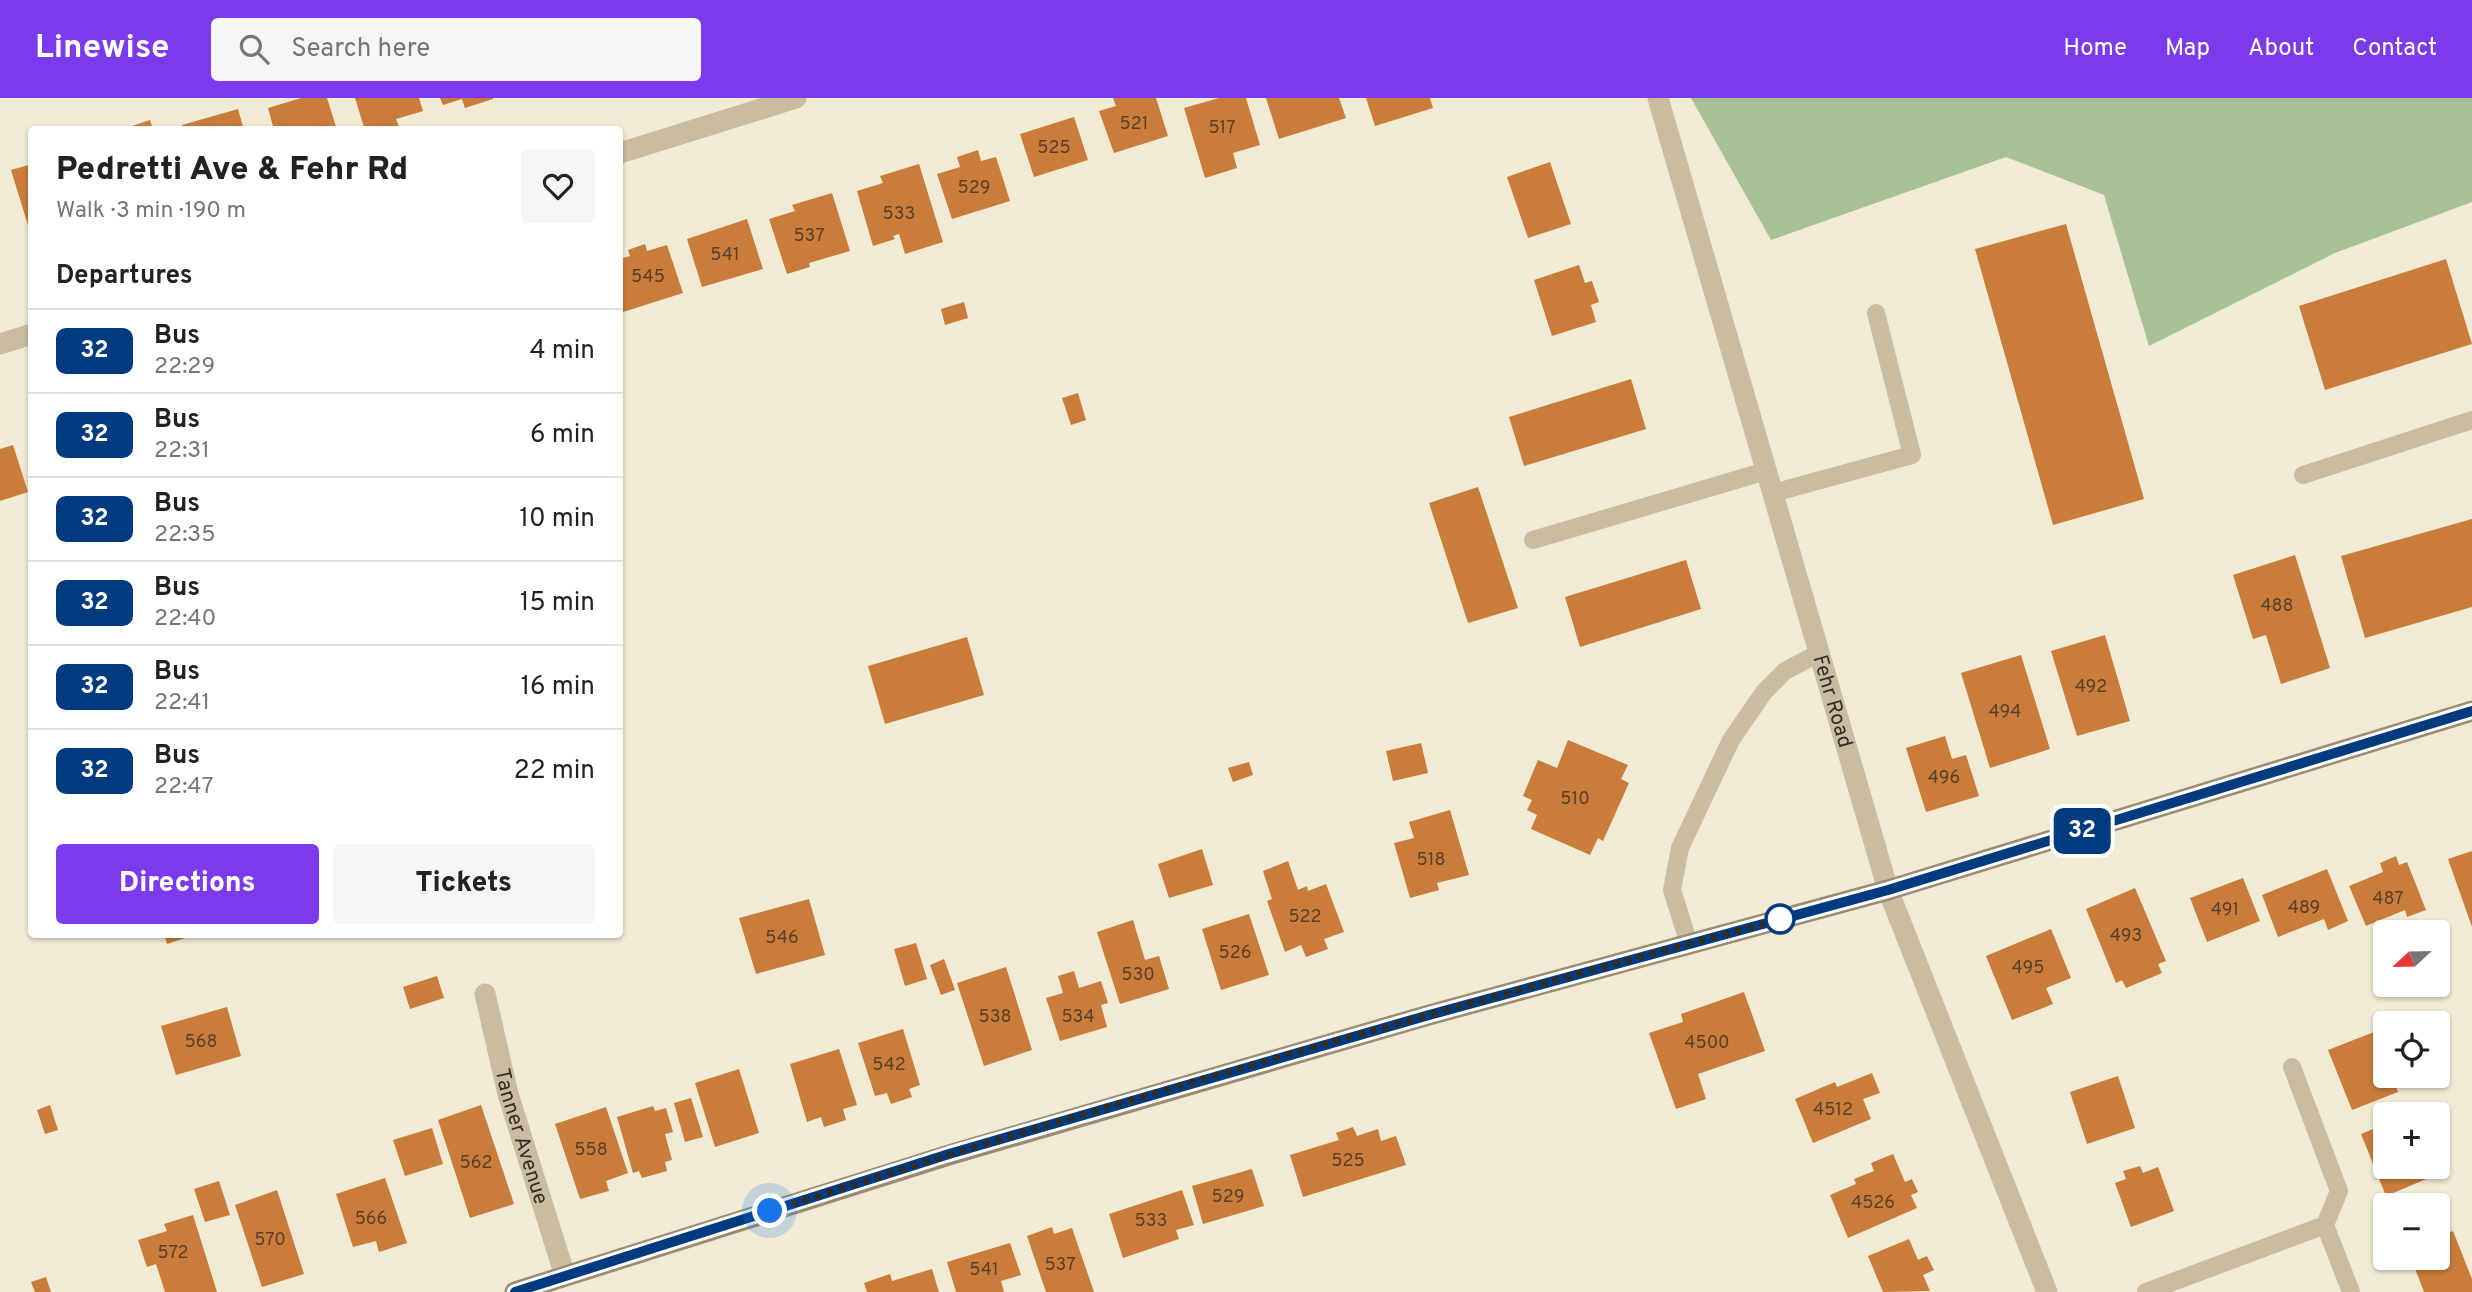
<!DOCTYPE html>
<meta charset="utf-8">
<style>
body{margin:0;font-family:Overpass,sans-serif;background:#f6f6f6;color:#222;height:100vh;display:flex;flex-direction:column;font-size:26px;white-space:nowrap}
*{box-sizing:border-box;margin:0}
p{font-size:23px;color:#767676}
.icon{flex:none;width:38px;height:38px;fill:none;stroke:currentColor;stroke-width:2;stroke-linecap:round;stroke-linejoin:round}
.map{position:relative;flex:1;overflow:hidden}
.sheet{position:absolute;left:28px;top:28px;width:595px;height:812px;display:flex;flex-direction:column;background:#fff;border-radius:7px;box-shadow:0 2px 5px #0004}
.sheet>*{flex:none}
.badge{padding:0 14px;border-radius:10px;font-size:24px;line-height:46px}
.needle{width:46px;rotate:248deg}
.tools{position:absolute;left:2373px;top:822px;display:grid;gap:14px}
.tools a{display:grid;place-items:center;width:77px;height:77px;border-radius:7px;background:#fff;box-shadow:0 2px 5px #0004;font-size:35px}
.you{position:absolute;width:35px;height:35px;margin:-18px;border:5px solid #fff;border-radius:50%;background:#1a73e8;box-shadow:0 0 0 10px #1a73e833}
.map>.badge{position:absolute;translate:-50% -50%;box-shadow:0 0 0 4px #fff}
h2{padding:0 28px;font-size:26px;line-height:63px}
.round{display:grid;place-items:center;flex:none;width:74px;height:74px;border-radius:7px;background:#f6f6f6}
.head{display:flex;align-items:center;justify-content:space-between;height:119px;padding:0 28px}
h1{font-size:33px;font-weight:800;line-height:52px}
.cta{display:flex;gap:14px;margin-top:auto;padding:14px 28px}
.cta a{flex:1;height:80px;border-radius:7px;background:#7c3aed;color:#fff;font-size:28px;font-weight:800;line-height:80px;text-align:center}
.cta a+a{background:#f6f6f6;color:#222}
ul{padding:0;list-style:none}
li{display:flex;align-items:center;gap:21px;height:84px;padding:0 28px;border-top:2px solid #e0e0e0}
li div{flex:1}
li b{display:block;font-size:26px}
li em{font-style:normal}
li .badge{min-width:77px;font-weight:700;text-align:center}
header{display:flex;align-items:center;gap:42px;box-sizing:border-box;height:98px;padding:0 35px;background:#7c3aed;color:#fff}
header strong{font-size:33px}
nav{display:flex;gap:38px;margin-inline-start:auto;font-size:24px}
.search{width:490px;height:63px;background:#f6f6f6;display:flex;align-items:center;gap:18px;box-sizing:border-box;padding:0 24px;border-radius:7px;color:#767676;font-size:26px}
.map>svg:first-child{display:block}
</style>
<header>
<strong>Linewise</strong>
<div class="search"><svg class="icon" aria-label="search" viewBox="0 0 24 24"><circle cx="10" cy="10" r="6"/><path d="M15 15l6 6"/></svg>Search here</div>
<nav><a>Home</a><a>Map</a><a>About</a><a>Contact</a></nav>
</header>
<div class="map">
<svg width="2472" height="1194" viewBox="0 0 2472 1194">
<rect width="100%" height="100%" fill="#f1ead5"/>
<path fill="#a8c095" d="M 1691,0 L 2472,0 L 2472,104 L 2335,155 L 2149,248 L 2104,97 L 2006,59 L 1771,142 Z"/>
<path fill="#ca7c3a" d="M 301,0 L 327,0 L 337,32 L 274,32 L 268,10 Z
M 355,0 L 419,0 L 423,13 L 396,21 L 400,31 L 365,32 Z
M 440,0 L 493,0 L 493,1 L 465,10 L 462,1 L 443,7 Z
M 1113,0 L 1156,0 L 1168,38 L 1114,55 L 1099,13 L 1116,8 Z
M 1219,0 L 1246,0 L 1260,47 L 1233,55 L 1237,70 L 1205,80 L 1184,10 Z
M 1266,0 L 1339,0 L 1346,20 L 1279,41 Z
M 1366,0 L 1430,0 L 1433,10 L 1375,28 Z
M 238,11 L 244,32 L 183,32 L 182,27 Z
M 1074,19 L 1088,62 L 1034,79 L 1020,36 Z
M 150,22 L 153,32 L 123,32 L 123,31 Z
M 978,52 L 981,63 L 996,59 L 1010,103 L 952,121 L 937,76 L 960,69 L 957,59 Z
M 1550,64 L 1571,126 L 1528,140 L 1507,79 Z
M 32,66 L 32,137 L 31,137 L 11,72 Z
M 919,66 L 943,144 L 905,156 L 899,136 L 893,138 L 895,141 L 873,148 L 857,93 L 883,85 L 880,78 Z
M 832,95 L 850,153 L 809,165 L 810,169 L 787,176 L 769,121 L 795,113 L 792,107 Z
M 747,121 L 763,171 L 702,189 L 687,141 Z
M 2066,126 L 2144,401 L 2053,427 L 1975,151 Z
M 645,146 L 647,153 L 667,147 L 683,195 L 620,215 L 620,161 L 630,158 L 628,152 Z
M 2446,161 L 2472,246 L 2325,292 L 2299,208 Z
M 1579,167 L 1585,185 L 1592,183 L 1599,204 L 1591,207 L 1596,224 L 1552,238 L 1534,182 Z
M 964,204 L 968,220 L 945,227 L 941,211 Z
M 1631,281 L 1646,331 L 1524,368 L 1509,319 Z
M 1078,295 L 1086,322 L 1071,327 L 1062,300 Z
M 13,347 L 28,394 L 0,403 L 0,351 Z
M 1478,389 L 1518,510 L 1468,525 L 1429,405 Z
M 2472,421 L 2472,509 L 2365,540 L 2341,458 Z
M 2295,457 L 2330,570 L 2281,586 L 2266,537 L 2253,541 L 2233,477 Z
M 1686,462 L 1701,511 L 1580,549 L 1565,499 Z
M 2105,537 L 2130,623 L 2077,638 L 2051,553 Z
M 967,539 L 984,597 L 885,626 L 868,568 Z
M 2021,557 L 2050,651 L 1990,670 L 1961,575 Z
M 1945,638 L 1952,661 L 1966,657 L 1979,698 L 1926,714 L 1906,650 Z
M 1568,642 L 1628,667 L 1621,681 L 1629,685 L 1603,743 L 1598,740 L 1590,757 L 1531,731 L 1537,717 L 1527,712 L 1532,702 L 1523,698 L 1538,662 L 1557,670 Z
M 1421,645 L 1428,675 L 1393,683 L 1386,653 Z
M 1249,664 L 1253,677 L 1233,684 L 1228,670 Z
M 1450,712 L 1469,777 L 1437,785 L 1439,792 L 1410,800 L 1394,745 L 1414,740 L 1409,724 Z
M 1202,751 L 1213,787 L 1169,800 L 1158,766 Z
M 2472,753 L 2472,829 L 2448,761 Z
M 2396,758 L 2399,767 L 2407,764 L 2426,812 L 2407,819 L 2405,812 L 2366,828 L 2349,788 L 2383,774 L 2380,765 Z
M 1288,763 L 1298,792 L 1307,788 L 1308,793 L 1326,786 L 1344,834 L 1324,841 L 1328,851 L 1306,859 L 1301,847 L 1285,854 L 1267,803 L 1272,801 L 1263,773 Z
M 2327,771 L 2348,823 L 2328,832 L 2324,821 L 2278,839 L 2262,797 Z
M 2243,780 L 2260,823 L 2207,844 L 2190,800 Z
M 2135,790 L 2166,863 L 2158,866 L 2162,875 L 2126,890 L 2122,882 L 2116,885 L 2086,811 Z
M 809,801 L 825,857 L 756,876 L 739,820 Z
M 1249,816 L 1269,877 L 1221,892 L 1202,831 Z
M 1133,822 L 1145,862 L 1159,858 L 1169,891 L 1120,906 L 1097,834 Z
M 2051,831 L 2071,880 L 2046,890 L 2053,906 L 2012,922 L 1986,858 Z
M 164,836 L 194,836 L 194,837 L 167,846 Z
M 916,845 L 927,881 L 905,888 L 894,851 Z
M 944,861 L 955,892 L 941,897 L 930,867 Z
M 1006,869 L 1032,952 L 984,968 L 957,885 Z
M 1074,873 L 1079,890 L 1101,883 L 1108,905 L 1101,907 L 1107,929 L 1060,943 L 1046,900 L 1063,895 L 1058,878 Z
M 437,878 L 444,900 L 410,911 L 403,889 Z
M 1744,894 L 1765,953 L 1698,976 L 1706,1001 L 1676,1011 L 1649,935 L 1683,924 L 1681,916 Z
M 227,909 L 241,958 L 176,977 L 161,928 Z
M 903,931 L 920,987 L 909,991 L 912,999 L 891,1006 L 887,995 L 875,998 L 858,945 Z
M 2374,934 L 2385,962 L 2385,978 L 2392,978 L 2398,994 L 2352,1012 L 2328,952 Z
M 839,951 L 857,1007 L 843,1011 L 846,1022 L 824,1029 L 821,1019 L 807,1024 L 790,966 Z
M 739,971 L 759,1035 L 715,1049 L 695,985 Z
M 1872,975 L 1880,995 L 1863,1001 L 1871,1021 L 1813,1045 L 1795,1001 L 1835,984 L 1837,989 Z
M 2118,978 L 2135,1030 L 2087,1046 L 2070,994 Z
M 691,1000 L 703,1039 L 685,1044 L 674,1005 Z
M 50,1007 L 58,1032 L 45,1036 L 37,1012 Z
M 481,1007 L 514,1106 L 470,1120 L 438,1022 Z
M 653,1008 L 655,1013 L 666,1010 L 673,1034 L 665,1036 L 672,1062 L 665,1064 L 667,1073 L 642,1080 L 639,1073 L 633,1075 L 617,1019 Z
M 606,1009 L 628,1075 L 606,1083 L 609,1093 L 580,1101 L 555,1026 Z
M 2385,1026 L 2385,1069 L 2427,1069 L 2431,1079 L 2386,1098 L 2361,1036 Z
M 1353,1029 L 1357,1038 L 1378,1031 L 1381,1043 L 1396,1038 L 1406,1067 L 1303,1099 L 1290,1057 L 1339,1042 L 1336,1035 Z
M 432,1030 L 443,1066 L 405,1078 L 393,1042 Z
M 1893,1056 L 1905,1084 L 1912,1081 L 1918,1094 L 1911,1097 L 1917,1110 L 1848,1140 L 1830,1097 L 1856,1086 L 1854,1081 L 1874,1073 L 1871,1065 Z
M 2140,1068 L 2143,1075 L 2158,1069 L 2174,1113 L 2131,1129 L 2115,1085 L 2126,1081 L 2123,1073 Z
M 1252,1071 L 1264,1108 L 1203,1126 L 1192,1088 Z
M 385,1080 L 407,1145 L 379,1154 L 376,1143 L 353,1149 L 336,1096 Z
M 219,1083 L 230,1117 L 205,1124 L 194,1091 Z
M 277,1092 L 304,1176 L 262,1189 L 235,1107 Z
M 1182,1092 L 1194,1127 L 1176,1132 L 1179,1141 L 1123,1160 L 1109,1116 Z
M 193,1117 L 217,1194 L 165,1194 L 156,1166 L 147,1169 L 138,1142 L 167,1133 L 164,1126 Z
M 1052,1129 L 1054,1136 L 1072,1130 L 1094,1194 L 1046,1194 L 1027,1138 Z
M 2453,1133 L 2472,1181 L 2472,1194 L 2424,1194 L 2411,1160 L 2438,1160 L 2438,1139 Z
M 1909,1141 L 1918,1162 L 1927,1158 L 1934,1172 L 1923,1177 L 1930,1193 L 1883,1194 L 1868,1158 Z
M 1010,1145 L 1021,1177 L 1001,1183 L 1004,1194 L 956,1194 L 947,1164 Z
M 932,1171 L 939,1194 L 867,1194 L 864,1185 L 890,1176 L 892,1183 Z
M 46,1179 L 51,1194 L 35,1194 L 31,1184 Z"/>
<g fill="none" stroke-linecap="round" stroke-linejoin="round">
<path stroke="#c9bca1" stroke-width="18" d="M 2303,377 L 2472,322
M 1773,395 L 1912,357 L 1876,215
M 1533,442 L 1766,373
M 1689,846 L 1672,792 L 1680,750 L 1731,642 L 1764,594 L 1785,573 L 1819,555
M 2292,969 L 2339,1093 L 2325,1127 L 2351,1194
M 2146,1194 L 2325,1127"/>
<g stroke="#c9bca1" stroke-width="21">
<path id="s1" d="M 1658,0 L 1888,792 L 2047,1194"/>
<path d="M 620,55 L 796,0"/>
<path d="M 0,246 L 32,236"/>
<path id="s2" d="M 485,896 L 508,996 L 565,1178"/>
</g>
<path stroke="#9c8b73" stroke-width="21" d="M 515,1194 L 949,1057 L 1429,917 L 1888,792 L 2472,613"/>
</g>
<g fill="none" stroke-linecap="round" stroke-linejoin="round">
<defs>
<path id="line" d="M 515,1194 L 949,1056 L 1429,917 L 1888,792 L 2472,613"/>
</defs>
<use href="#line" stroke="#fff" stroke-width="16"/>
<use href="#line" stroke="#003b80" stroke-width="10"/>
<path stroke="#332c24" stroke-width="7" stroke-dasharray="0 12.6" d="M 770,1113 C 1106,1005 1447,910 1789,819 L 1780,821"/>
</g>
<circle fill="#fff" stroke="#003b80" stroke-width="3.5" cx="1780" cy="821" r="14"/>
<g text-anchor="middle" stroke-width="7" stroke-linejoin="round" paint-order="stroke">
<g font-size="18" fill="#59402a">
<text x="1134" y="31">521</text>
<text x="1222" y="35">517</text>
<text x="1054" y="55">525</text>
<text x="974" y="95">529</text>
<text x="899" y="121">533</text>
<text x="809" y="143">537</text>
<text x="725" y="162">541</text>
<text x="648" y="184">545</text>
<text x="2277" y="513">488</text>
<text x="2091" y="594">492</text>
<text x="2005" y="619">494</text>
<text x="1944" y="685">496</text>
<text x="1575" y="706">510</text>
<text x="1431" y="767">518</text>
<text x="2388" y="806">487</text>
<text x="2304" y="815">489</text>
<text x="2225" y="817">491</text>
<text x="1305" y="824">522</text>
<text x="2126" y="843">493</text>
<text x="782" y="845">546</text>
<text x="1235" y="860">526</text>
<text x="2028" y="875">495</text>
<text x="1138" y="882">530</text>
<text x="995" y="924">538</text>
<text x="1078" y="924">534</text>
<text x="201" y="949">568</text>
<text x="1707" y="950">4500</text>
<text x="889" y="972">542</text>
<text x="1833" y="1017">4512</text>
<text x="591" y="1057">558</text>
<text x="1348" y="1068">525</text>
<text x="476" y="1070">562</text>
<text x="1228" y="1104">529</text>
<text x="1873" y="1110">4526</text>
<text x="371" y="1126">566</text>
<text x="1151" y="1128">533</text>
<text x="270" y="1147">570</text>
<text x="173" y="1160">572</text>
<text x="1060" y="1172">537</text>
<text x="984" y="1177">541</text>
</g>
<g font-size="21" fill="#332c24" stroke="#f9f3e1">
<text dy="7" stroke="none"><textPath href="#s1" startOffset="628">Fehr Road</textPath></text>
<text dy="7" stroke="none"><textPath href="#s2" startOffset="147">Tanner Avenue</textPath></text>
</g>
</g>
</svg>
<div class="tools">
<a><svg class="needle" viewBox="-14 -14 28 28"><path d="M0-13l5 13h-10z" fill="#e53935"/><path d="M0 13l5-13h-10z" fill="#767676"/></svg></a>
<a><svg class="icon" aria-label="locate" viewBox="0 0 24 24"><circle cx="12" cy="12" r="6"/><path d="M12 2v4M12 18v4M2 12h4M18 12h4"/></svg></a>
<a>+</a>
<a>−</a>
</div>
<div class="you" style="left:770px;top:1113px"></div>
<b class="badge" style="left:2082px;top:733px;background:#003b80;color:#fff">32</b>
<section class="sheet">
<div class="head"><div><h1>Pedretti Ave &amp; Fehr Rd</h1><p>Walk · 3 min · 190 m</p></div><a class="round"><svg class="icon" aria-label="heart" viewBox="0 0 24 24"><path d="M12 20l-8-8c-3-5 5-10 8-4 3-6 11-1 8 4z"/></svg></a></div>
<h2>Departures</h2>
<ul>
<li><span class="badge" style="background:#003b80;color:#fff">32</span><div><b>Bus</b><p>22:29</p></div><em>4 min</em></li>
<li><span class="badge" style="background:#003b80;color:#fff">32</span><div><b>Bus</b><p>22:31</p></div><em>6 min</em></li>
<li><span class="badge" style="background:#003b80;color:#fff">32</span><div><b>Bus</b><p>22:35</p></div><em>10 min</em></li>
<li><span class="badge" style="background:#003b80;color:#fff">32</span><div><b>Bus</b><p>22:40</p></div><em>15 min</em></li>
<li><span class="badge" style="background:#003b80;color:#fff">32</span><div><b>Bus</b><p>22:41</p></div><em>16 min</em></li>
<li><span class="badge" style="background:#003b80;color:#fff">32</span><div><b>Bus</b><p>22:47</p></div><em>22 min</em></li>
</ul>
<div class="cta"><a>Directions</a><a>Tickets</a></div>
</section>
</div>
